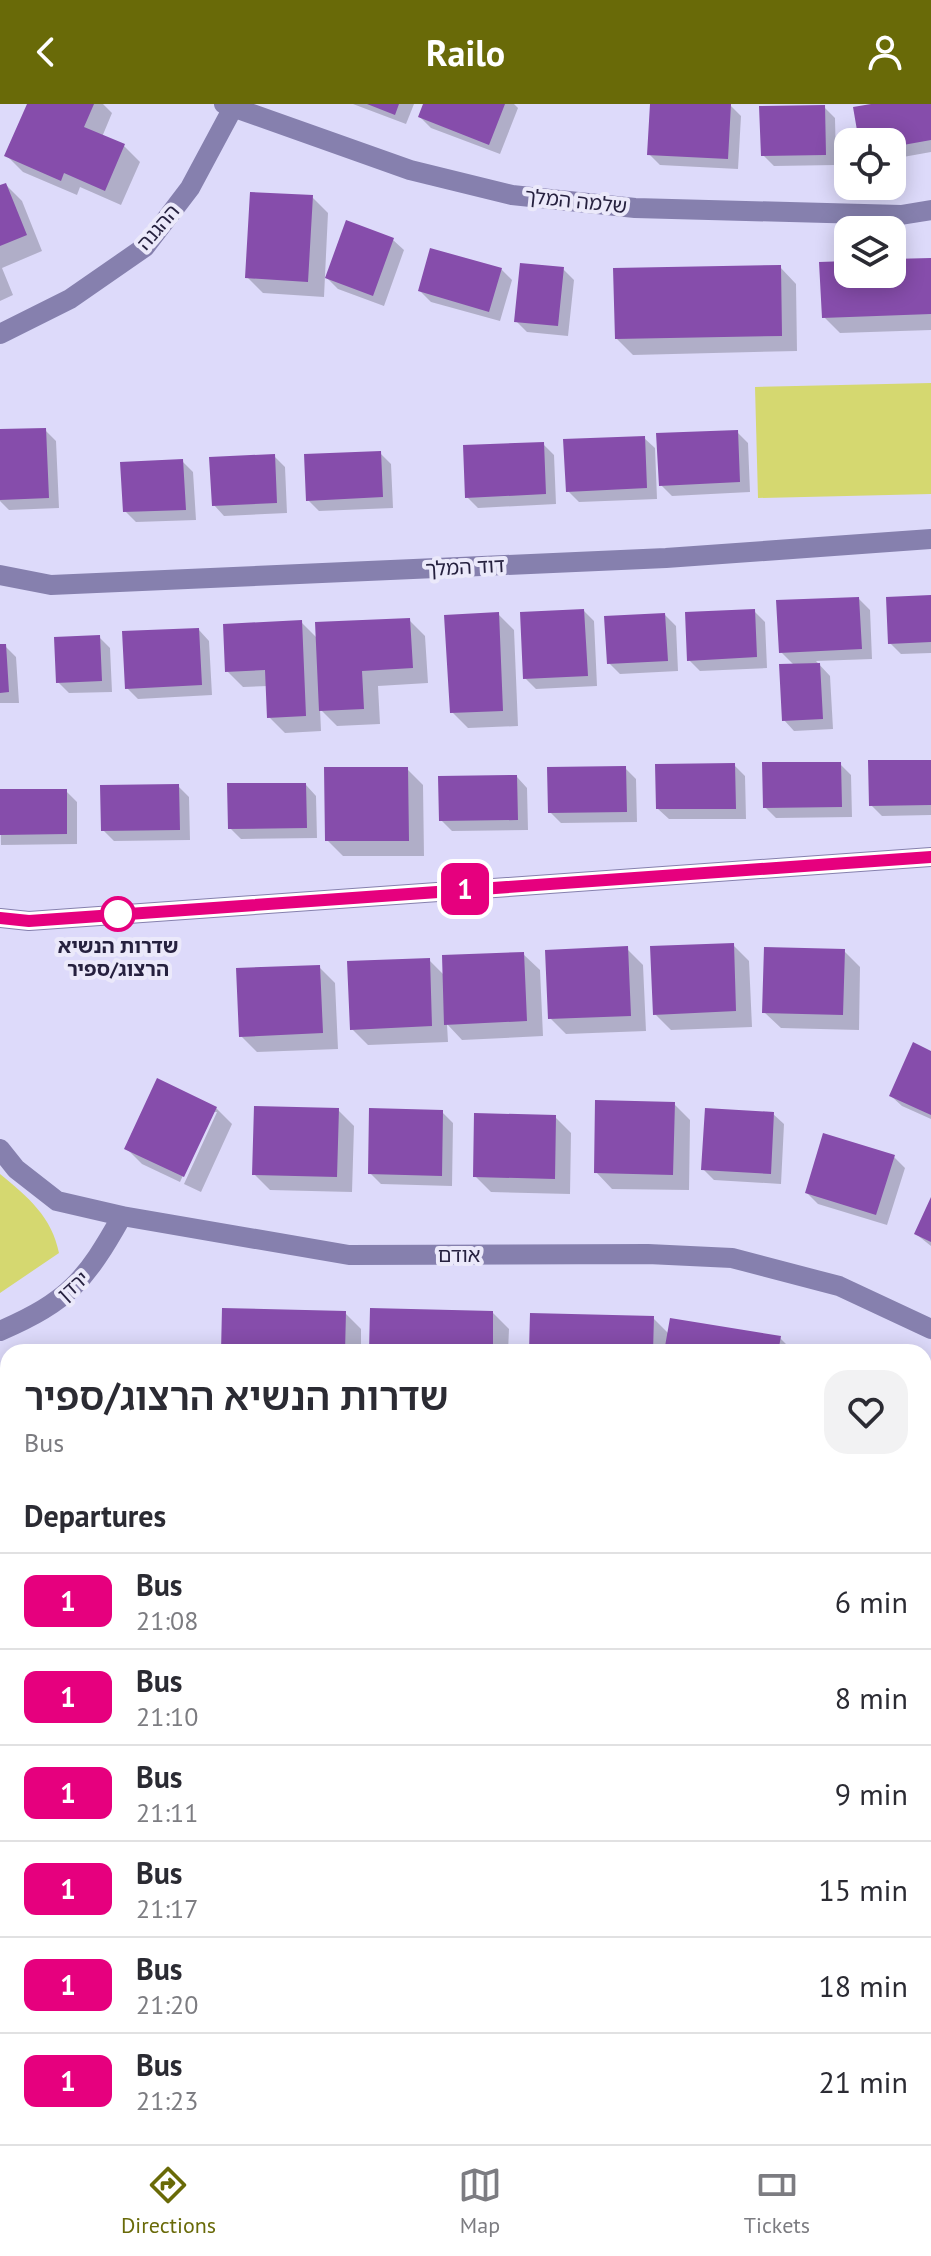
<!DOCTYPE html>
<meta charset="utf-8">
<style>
body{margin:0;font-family:"PT Sans","Noto Sans Hebrew",sans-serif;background:#f2f2f3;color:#2b2b33;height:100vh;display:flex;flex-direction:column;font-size:30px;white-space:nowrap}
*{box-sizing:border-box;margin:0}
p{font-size:26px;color:#7c7c81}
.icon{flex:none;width:44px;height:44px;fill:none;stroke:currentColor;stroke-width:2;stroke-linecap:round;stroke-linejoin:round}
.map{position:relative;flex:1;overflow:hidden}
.panel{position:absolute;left:0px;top:1240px;width:932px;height:800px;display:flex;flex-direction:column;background:#fff;border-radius:24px 24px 0 0;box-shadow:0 4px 20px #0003}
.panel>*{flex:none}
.badge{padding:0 16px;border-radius:12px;font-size:28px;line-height:52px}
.fabs{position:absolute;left:834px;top:24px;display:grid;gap:16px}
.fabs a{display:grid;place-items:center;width:72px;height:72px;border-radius:16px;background:#fff;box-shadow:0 4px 20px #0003;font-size:40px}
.map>.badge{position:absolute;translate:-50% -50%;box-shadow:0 0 0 4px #fff}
h2{padding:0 24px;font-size:30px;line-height:72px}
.round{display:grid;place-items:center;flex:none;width:84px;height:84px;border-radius:24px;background:#f2f2f3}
.headline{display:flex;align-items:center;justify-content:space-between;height:136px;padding:0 24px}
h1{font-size:38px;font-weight:600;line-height:60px}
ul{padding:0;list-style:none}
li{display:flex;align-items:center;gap:24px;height:96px;padding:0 24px;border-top:2px solid #e1e1e2}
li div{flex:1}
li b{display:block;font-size:30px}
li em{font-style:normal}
li .badge{min-width:88px;font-weight:700;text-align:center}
header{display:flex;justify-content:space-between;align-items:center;height:104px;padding:0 24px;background:#696a08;color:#fff;font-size:36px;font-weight:600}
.tab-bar{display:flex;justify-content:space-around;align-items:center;height:112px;border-top:2px solid #e1e1e2;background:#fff;font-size:22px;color:#7c7c81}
.tab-bar a{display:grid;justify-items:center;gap:4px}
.tab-bar .current{color:#696a08}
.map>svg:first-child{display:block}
</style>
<header><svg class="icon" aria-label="back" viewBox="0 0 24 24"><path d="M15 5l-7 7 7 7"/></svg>Railo<svg class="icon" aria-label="person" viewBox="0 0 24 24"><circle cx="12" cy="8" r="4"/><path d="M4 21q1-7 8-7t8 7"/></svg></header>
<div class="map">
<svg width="931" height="2040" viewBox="0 0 931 2040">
<defs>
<pattern id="forest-firs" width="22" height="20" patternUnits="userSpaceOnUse" patternTransform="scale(2)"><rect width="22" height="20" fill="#afb023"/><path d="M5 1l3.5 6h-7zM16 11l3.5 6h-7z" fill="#8e8f20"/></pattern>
</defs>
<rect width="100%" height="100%" fill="#dddafa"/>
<path fill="#d5d870" d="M 931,279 L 931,390 L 758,394 L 755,283 Z
M 0,1070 C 28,1093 52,1113 59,1149 L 0,1189 Z
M 924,1444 L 931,1455 L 931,1943 L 924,1923 Z
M 831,2032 L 892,2032 L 897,2040 L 830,2040 Z"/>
<path fill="url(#forest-firs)" d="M 0,1522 L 8,1523 L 8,2032 L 820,2032 L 820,2040 L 0,2040 Z"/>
<path fill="#0003" d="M 29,0 L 103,0 L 112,9 L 102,33 L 124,42 L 140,58 L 121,101 L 80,83 L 77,91 L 23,68 L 7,52 Z
M 353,0 L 414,0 L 406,20 Z
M 425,0 L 514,0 L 518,4 L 500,50 L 431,24 L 420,13 Z
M 652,0 L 730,1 L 741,12 L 738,65 L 660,61 L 649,50 Z
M 883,0 L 931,0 L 931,48 L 892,55 L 892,38 L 861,38 Z
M 824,3 L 835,14 L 836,61 L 774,62 L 763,51 Z
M 6,81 L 22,97 L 42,147 L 2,164 L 13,191 L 0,197 L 0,83 Z
M 312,93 L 328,109 L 324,193 L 263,189 L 247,173 Z
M 393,136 L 404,146 L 384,202 L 338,185 L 327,174 Z
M 931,156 L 931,226 L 840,229 L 824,213 L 848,159 L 848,170 L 892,170 L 892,157 Z
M 780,163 L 796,180 L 797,247 L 633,251 L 617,235 Z
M 501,165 L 512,176 L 500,217 L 431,198 L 420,187 Z
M 563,165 L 574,176 L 568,232 L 527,228 L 516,217 Z
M 45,326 L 56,337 L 59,404 L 9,406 L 0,397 L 0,327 Z
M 737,328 L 748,339 L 750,388 L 672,392 L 661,381 Z
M 644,334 L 655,344 L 657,395 L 579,398 L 568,387 Z
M 543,340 L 554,351 L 556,400 L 478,404 L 467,393 Z
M 380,349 L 391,360 L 393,404 L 319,407 L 308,396 Z
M 274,352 L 285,363 L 287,409 L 224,412 L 214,401 Z
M 182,357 L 193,368 L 196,416 L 136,418 L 125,407 Z
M 931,493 L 931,549 L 901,550 L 890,539 Z
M 859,495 L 870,506 L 872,555 L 816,557 L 830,572 L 833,625 L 794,627 L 784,616 L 795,562 L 781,548 Z
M 584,507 L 594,517 L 597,582 L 536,585 L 525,574 Z
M 754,507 L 765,518 L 767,564 L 700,567 L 689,556 Z
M 498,510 L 514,526 L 518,622 L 468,624 L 452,608 Z
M 665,511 L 676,522 L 678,567 L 620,570 L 609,559 Z
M 409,516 L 425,532 L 428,579 L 378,582 L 380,620 L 337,622 L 320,605 L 321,627 L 285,629 L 269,613 L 268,582 L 243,583 L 227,567 L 301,518 L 318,535 Z
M 199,526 L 209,537 L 212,591 L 138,595 L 127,584 Z
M 99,533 L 110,544 L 112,588 L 69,589 L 58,578 Z
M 0,542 L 5,542 L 16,553 L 19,599 L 0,599 Z
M 931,658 L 931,711 L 882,712 L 871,701 Z
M 840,660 L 851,671 L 852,713 L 776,714 L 765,703 Z
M 734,661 L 745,672 L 746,715 L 669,715 L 658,705 Z
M 625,664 L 636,675 L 637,718 L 561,719 L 550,708 Z
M 407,665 L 423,681 L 424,752 L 343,752 L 327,736 Z
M 517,673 L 527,684 L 528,726 L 452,727 L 441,716 Z
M 306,681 L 316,692 L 317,734 L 241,735 L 230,724 Z
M 178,682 L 189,693 L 190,736 L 114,737 L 103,726 Z
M 0,687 L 66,687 L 77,698 L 77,740 L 1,741 Z
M 733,841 L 749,857 L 752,923 L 671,926 L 655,910 Z
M 627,845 L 643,861 L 646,927 L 566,930 L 550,914 Z
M 844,847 L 860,863 L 859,926 L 781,924 L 764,908 Z
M 523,850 L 540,866 L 543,932 L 462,936 L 447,920 L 448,938 L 368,941 L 352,925 L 429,856 L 444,871 Z
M 319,863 L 335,879 L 338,945 L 257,948 L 241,932 Z
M 931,949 L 931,1015 L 902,1002 L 891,992 Z
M 674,1000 L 690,1016 L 689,1086 L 612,1085 L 596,1068 Z
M 216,1004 L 232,1020 L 201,1088 L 184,1080 L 217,1008 L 212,1008 L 180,1078 L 142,1060 L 126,1044 Z
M 338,1006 L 354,1022 L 352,1088 L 270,1086 L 254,1070 Z
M 442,1008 L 453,1019 L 452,1082 L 381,1080 L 370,1069 Z
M 773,1010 L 784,1020 L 781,1080 L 714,1076 L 703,1065 Z
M 555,1013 L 571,1029 L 570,1090 L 491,1088 L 475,1072 Z
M 894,1053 L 905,1064 L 887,1121 L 818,1100 L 807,1089 Z
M 931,1097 L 931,1142 L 916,1130 Z
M 345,1209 L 361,1225 L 361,1248 L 223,1248 Z
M 493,1209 L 509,1225 L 508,1248 L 371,1248 Z
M 653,1214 L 669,1230 L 780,1234 L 794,1248 L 531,1248 Z
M 924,1306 L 930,1312 L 924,1326 Z
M 0,1338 L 8,1338 L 8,1418 L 0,1417 Z"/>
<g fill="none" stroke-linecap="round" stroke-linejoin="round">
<path stroke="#5cc9f9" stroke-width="10" d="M 550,2040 L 553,2032"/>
</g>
<path fill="#864dab" d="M 27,0 L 94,0 L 84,23 L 125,40 L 105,87 L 64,69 L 61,77 L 4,52 Z
M 367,0 L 399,0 L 395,11 Z
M 423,0 L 505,0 L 489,41 L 418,13 Z
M 650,0 L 731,0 L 728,55 L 647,51 Z
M 871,0 L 931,0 L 931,36 L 892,43 L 892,38 L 859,38 L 853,3 Z
M 825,1 L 826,51 L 761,52 L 759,2 Z
M 6,79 L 27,131 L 0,142 L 0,81 Z
M 250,88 L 313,91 L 308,178 L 245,174 Z
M 346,116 L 394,134 L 373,192 L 325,174 Z
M 430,144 L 502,164 L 489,208 L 418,187 Z
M 931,154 L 931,210 L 822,214 L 819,158 L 848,157 L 848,170 L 892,170 L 892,155 Z
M 520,159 L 564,163 L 558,222 L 514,218 Z
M 781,161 L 782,232 L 615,235 L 613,164 Z
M 46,324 L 49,394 L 0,396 L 0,325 Z
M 738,326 L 740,378 L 659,382 L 656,329 Z
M 645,332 L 647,384 L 566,388 L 563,335 Z
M 544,338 L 546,390 L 465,394 L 463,341 Z
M 381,347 L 383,393 L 306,397 L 304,350 Z
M 275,350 L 277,399 L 212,402 L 209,353 Z
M 183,355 L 186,406 L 123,408 L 120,358 Z
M 931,491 L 931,538 L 888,540 L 886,493 Z
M 859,493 L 862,545 L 779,549 L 776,496 Z
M 584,505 L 588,572 L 523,575 L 520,508 Z
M 755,505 L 757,553 L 687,557 L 685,508 Z
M 499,508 L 503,607 L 450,609 L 444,511 Z
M 665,509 L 668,557 L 607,560 L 604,512 Z
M 410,514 L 413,564 L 362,567 L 364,605 L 319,607 L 315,518 Z
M 302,516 L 306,612 L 267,614 L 265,566 L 225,568 L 223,520 Z
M 199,524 L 202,581 L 125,585 L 122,527 Z
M 100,531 L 102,577 L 56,579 L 54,533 Z
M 0,540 L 6,540 L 9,588 L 0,589 Z
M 820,559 L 823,615 L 782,617 L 779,560 Z
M 868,656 L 931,656 L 931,701 L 869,702 Z
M 762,658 L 841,658 L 842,703 L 763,704 Z
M 735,659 L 736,705 L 656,705 L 655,660 Z
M 626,662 L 627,708 L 548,709 L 547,663 Z
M 324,663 L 408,663 L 409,737 L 325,737 Z
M 517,671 L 518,716 L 439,717 L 438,672 Z
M 227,679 L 306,679 L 307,724 L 228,725 Z
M 179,680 L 180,726 L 101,727 L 100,681 Z
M 0,685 L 67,685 L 67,730 L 0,731 Z
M 734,839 L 736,907 L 653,911 L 650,842 Z
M 628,842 L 631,912 L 548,915 L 545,846 Z
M 764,843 L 845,845 L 843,911 L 762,909 Z
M 524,848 L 527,917 L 444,921 L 442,851 Z
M 430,854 L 432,922 L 350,926 L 347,857 Z
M 320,861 L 323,929 L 239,933 L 236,864 Z
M 913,938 L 931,947 L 931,1011 L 889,992 Z
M 157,974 L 217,1003 L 184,1073 L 124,1045 Z
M 595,996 L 675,998 L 673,1071 L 594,1069 Z
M 254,1002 L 339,1004 L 337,1073 L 252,1071 Z
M 369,1004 L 443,1006 L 442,1072 L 368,1070 Z
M 705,1004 L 774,1008 L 771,1070 L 701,1066 Z
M 474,1009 L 556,1011 L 555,1075 L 473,1073 Z
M 823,1029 L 895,1051 L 876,1111 L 805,1089 Z
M 931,1093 L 931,1138 L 914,1130 Z
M 222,1204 L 346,1207 L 345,1248 L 221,1248 Z
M 370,1204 L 493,1207 L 493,1248 L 369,1248 Z
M 530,1209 L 654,1212 L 653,1248 L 529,1248 Z
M 670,1214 L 781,1232 L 778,1248 L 664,1248 Z
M 0,1336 L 8,1336 L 8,1391 L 0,1391 Z"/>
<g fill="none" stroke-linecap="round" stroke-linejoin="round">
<path stroke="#9995b4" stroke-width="5" stroke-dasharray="4 6" stroke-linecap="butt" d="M 924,1548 L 931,1562
M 924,1642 L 931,1657"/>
<path stroke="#8680ae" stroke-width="20" d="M 224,0 L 410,66 L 512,91 L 635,104 L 901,111 L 931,106
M 0,230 L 70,195 L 145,143 L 190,84 L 235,0
M 0,471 L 51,481 L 666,454 L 931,435
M 0,814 L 29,817 L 931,753
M 0,1045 L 16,1065 L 57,1097 L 122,1112 L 349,1151 L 648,1150 L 732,1154 L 839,1182 L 931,1225
M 0,1227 C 69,1197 86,1176 122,1112
M 0,1493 L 8,1493
M 924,2016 L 931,2027"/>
</g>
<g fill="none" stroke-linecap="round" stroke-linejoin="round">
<defs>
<path id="line" d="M 0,814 L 29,817 L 931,753"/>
</defs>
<use href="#line" stroke="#fff" stroke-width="18"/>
<use href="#line" stroke="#e6007e" stroke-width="12"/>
</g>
<circle fill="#fff" stroke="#e6007e" stroke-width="4" cx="118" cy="810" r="16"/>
<g text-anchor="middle" stroke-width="8" stroke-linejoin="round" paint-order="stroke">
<g font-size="20" fill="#26213f" stroke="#ebe9fa">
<text transform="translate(576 97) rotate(6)" y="7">שלמה המלך</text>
<text transform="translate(158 123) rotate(-49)" y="7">ההגנה</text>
<text transform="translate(465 463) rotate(-3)" y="7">דוד המלך</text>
<text x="459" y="1158">אודם</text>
<text transform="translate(73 1182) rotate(-42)" y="7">ירדן</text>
</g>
<g font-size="20" font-weight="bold" fill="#26213f" stroke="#ebe9fa">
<text x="118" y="849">שדרות הנשיא<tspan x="118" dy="23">הרצוג/ספיר</tspan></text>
</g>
</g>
</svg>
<div class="fabs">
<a><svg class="icon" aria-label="locate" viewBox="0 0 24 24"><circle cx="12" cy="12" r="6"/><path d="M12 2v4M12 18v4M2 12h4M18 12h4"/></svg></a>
<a><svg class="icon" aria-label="layers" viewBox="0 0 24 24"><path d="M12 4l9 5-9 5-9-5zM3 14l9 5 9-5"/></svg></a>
</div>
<b class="badge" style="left:465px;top:785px;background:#e6007e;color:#fff">1</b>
<section class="panel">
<div class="headline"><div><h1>שדרות הנשיא הרצוג/ספיר</h1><p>Bus</p></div><a class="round"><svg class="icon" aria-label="heart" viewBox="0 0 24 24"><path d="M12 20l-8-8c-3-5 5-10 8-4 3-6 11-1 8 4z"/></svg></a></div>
<h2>Departures</h2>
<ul>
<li><span class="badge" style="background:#e6007e;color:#fff">1</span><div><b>Bus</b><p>21:08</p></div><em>6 min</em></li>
<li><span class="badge" style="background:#e6007e;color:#fff">1</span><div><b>Bus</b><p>21:10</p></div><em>8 min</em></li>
<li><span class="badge" style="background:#e6007e;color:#fff">1</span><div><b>Bus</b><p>21:11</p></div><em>9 min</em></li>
<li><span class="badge" style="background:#e6007e;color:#fff">1</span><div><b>Bus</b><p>21:17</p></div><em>15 min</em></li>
<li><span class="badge" style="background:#e6007e;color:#fff">1</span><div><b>Bus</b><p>21:20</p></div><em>18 min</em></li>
<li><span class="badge" style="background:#e6007e;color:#fff">1</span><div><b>Bus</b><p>21:23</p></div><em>21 min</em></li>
</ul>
</section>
</div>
<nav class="tab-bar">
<a class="current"><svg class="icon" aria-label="directions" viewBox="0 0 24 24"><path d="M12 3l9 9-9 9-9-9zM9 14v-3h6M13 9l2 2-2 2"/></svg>Directions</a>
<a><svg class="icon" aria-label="map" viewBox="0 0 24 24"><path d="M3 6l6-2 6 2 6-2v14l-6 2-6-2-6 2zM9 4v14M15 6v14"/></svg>Map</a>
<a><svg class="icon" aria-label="tickets" viewBox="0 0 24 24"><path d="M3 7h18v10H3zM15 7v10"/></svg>Tickets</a>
</nav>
